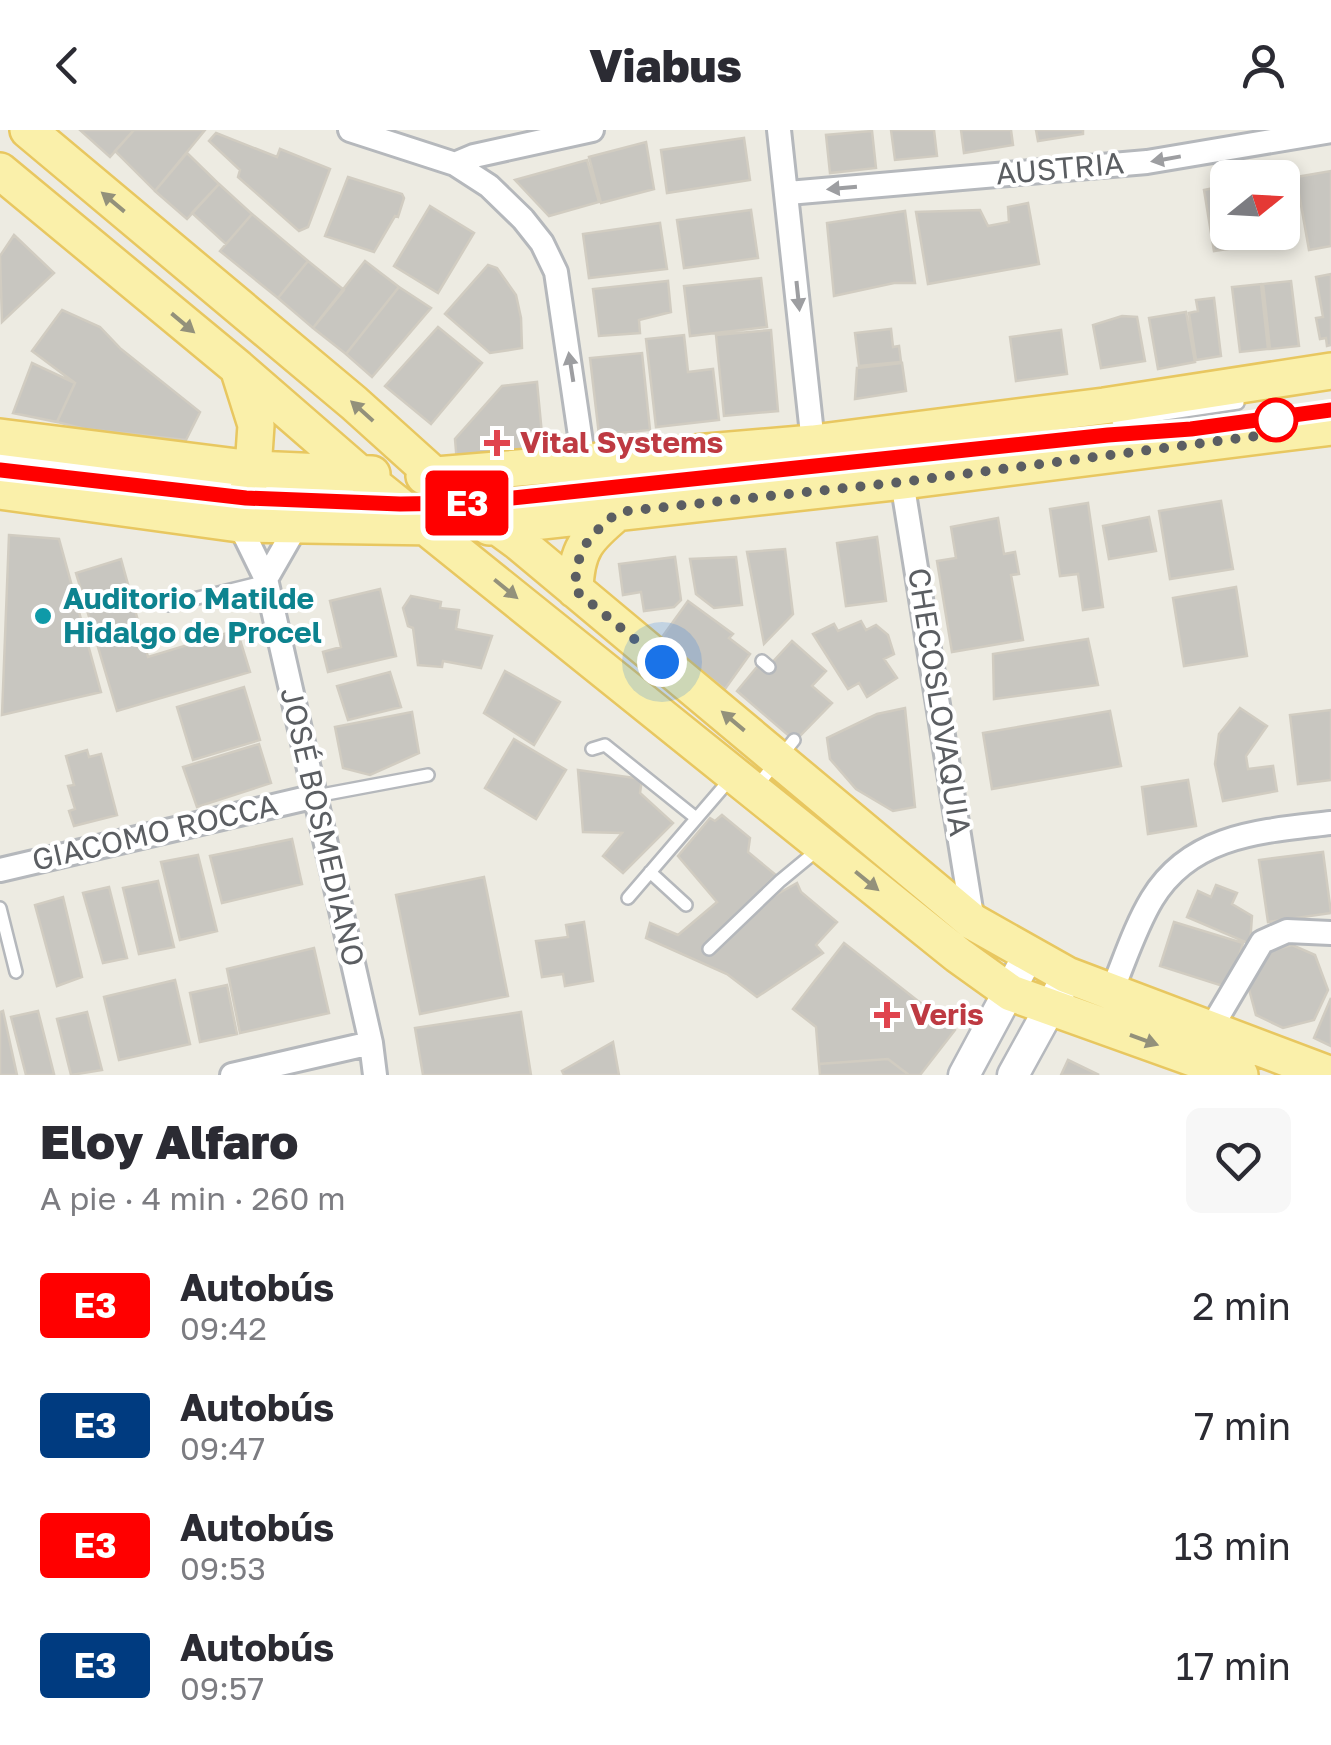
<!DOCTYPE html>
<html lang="es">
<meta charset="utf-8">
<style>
body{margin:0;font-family:"Golos Text",sans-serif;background:#f7f7f7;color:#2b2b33;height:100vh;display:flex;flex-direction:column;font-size:38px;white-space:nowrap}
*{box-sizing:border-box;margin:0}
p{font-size:32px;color:#7c7c81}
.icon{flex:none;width:55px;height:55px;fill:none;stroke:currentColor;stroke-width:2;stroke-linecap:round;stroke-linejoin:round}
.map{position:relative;height:945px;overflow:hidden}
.sheet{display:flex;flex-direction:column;background:#fff;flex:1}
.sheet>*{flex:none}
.badge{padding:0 20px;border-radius:8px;font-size:35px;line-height:65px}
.needle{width:65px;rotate:72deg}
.controls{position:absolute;left:1210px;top:30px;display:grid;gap:20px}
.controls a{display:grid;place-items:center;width:90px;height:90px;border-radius:15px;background:#fff;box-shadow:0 5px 15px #0003;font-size:50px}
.you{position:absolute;width:50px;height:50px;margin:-25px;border:8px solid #fff;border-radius:50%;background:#1a73e8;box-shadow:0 0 0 15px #1a73e833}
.map>.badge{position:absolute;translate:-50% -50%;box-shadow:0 0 0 5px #fff}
.round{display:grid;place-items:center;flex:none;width:105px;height:105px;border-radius:15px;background:#f7f7f7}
.head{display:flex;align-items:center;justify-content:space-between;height:170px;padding:0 40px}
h1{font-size:48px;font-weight:800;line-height:75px}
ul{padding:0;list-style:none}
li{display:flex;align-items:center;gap:30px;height:120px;padding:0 40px}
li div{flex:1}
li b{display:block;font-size:38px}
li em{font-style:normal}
li .badge{min-width:110px;font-weight:700;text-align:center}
header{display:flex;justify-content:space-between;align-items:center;height:130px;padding:0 40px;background:#fff;font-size:45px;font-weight:800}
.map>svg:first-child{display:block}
</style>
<header><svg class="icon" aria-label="back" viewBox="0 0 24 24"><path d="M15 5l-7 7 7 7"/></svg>Viabus<svg class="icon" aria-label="person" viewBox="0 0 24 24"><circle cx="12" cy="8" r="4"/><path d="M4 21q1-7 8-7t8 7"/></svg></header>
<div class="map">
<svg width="1331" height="945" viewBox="0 0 1331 945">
<rect width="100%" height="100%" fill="#edebe2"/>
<path fill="#c8c6c0" stroke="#d1ccc1" stroke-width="2.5" d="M 80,0 L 134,0 L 110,27 Z
M 134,0 L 205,0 L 155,61 L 115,21 Z
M 891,0 L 934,0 L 937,26 L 895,30 Z
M 961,0 L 1011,0 L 1013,15 L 964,23 Z
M 1036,0 L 1083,0 L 1083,4 L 1038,11 Z
M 872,1 L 876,38 L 830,43 L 826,5 Z
M 216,3 L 277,27 L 280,19 L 330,39 L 308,97 L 299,101 L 238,47 L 240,40 L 209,11 Z
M 744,8 L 750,50 L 667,63 L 661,20 Z
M 646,12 L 654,59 L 601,73 L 589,27 Z
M 187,23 L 219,54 L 187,89 L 155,61 Z
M 587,30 L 599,72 L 549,86 L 515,50 Z
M 1331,41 L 1331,116 L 1309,120 L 1296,47 Z
M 348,47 L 402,64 L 404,68 L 398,87 L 395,86 L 374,122 L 325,106 Z
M 219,54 L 252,84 L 226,114 L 192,83 Z
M 1228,55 L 1228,102 L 1280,102 L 1281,111 L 1214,121 L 1204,60 Z
M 1028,73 L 1039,134 L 928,154 L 916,82 L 980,80 L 988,96 L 1009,92 L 1008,77 Z
M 430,76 L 474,103 L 438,163 L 394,136 Z
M 751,80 L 758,128 L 684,138 L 677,90 Z
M 905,81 L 915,153 L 894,153 L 834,166 L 827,93 Z
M 252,84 L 308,131 L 278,168 L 220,121 Z
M 660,93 L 667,139 L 589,148 L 583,104 Z
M 14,105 L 54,143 L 2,192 L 0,126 Z
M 308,131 L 344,160 L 313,198 L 278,168 Z
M 365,131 L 399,157 L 346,224 L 313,198 Z
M 488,135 L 497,138 L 516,165 L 521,188 L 522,218 L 490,223 L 445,184 Z
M 1331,144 L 1331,215 L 1327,216 L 1326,208 L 1320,209 L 1316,188 L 1323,187 L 1316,147 Z
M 761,148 L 767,197 L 690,206 L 684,156 Z
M 668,151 L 671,182 L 639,190 L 640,203 L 599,206 L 593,159 Z
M 1291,151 L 1299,216 L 1270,219 L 1263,154 Z
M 1261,154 L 1268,219 L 1240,222 L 1232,157 Z
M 399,157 L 431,178 L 372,247 L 346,224 Z
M 1214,168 L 1221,226 L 1196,230 L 1189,183 L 1198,181 L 1196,170 Z
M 62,180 L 100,197 L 121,219 L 200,282 L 186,310 L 85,299 L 57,292 L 75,253 L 32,221 Z
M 1186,182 L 1195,232 L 1158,239 L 1149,188 Z
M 1122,186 L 1137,187 L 1145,231 L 1101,238 L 1093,195 Z
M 438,197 L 482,233 L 431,294 L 385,256 Z
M 891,199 L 893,217 L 899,216 L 901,232 L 859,236 L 855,203 Z
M 771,200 L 778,281 L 724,286 L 716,205 Z
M 1061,200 L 1067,244 L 1016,251 L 1010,207 Z
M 684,205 L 688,242 L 713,239 L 719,290 L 656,297 L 646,209 Z
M 642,223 L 650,300 L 599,305 L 590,228 Z
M 32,233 L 75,253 L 57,292 L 13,283 Z
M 902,233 L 906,261 L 855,269 L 857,238 Z
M 537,252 L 544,325 L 457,333 L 455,309 L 502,256 Z
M 1221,371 L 1233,439 L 1170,449 L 1159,381 Z
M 1088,373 L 1103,477 L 1083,480 L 1078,444 L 1060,446 L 1050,379 Z
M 1149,387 L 1156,421 L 1109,429 L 1103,396 Z
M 998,388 L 1004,424 L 1015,422 L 1019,444 L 1011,445 L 1023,510 L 952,522 L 937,431 L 956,428 L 951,397 Z
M 9,405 L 59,409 L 101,562 L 2,585 Z
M 877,407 L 886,471 L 846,476 L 837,413 Z
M 785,419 L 793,484 L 764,514 L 747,422 Z
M 675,427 L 681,470 L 674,477 L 644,481 L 641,462 L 623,465 L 619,434 Z
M 736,427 L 742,475 L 714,478 L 696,464 L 690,429 Z
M 121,429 L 148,527 L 237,500 L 250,542 L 117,581 L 76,443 Z
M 1236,457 L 1247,526 L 1184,536 L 1173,468 Z
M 380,459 L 396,526 L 328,542 L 323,522 L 341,517 L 330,471 Z
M 411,466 L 441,472 L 440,478 L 459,480 L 456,499 L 492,506 L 481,538 L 443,531 L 442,537 L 418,535 L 413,498 L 408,496 L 403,478 Z
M 688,471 L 733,504 L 729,508 L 750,524 L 725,559 L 660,510 Z
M 861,491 L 866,500 L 876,495 L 888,505 L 894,524 L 884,529 L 897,548 L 867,567 L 859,553 L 848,559 L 813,504 L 834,494 L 838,501 Z
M 1088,509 L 1098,555 L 994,569 L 993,524 Z
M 792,511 L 826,541 L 812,556 L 832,573 L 795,611 L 737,561 L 761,532 L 767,538 Z
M 505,541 L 560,572 L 534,615 L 484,583 Z
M 390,542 L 401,577 L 348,590 L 337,556 Z
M 244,557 L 260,610 L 193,630 L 177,577 Z
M 905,578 L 915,677 L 893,681 L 856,659 L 830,629 L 827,608 L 877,584 Z
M 1240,578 L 1267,596 L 1246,626 L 1248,639 L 1273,636 L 1277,661 L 1223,671 L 1215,634 L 1219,604 Z
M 1331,580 L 1331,650 L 1298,654 L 1290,585 Z
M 1110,581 L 1121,636 L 992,659 L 983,603 Z
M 412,582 L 419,623 L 370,645 L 343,638 L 335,597 Z
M 514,609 L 566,640 L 536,689 L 485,658 Z
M 259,614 L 271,653 L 197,677 L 183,637 Z
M 87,620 L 89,627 L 101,624 L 117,685 L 74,696 L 69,681 L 75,679 L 68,656 L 74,655 L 66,626 Z
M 578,640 L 642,649 L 640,663 L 673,693 L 623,743 L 603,726 L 622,703 L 583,702 Z
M 1188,650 L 1196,696 L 1148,704 L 1142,657 Z
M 722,685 L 750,708 L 748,722 L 776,745 L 762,759 L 772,767 L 797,753 L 801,762 L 837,792 L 816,815 L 823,823 L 757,867 L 727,844 L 646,808 L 650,793 L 678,805 L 717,772 L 678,726 L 710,688 L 715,691 Z
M 292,709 L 302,754 L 222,773 L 210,726 Z
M 1323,722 L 1331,783 L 1268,792 L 1259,730 Z
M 198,725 L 217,801 L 180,810 L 161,732 Z
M 484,747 L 508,866 L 420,884 L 396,765 Z
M 158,751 L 174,817 L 139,824 L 123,758 Z
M 1216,755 L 1237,763 L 1232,774 L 1252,786 L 1250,814 L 1187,787 L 1198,761 L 1211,767 Z
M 109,757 L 127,828 L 103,833 L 83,763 Z
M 63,767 L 82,847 L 57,856 L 35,775 Z
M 584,792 L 593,851 L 565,856 L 563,844 L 542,847 L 536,811 L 568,807 L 566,795 Z
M 1174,792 L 1243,813 L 1229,858 L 1160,836 Z
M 844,813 L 955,900 L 920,945 L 909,945 L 888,929 L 819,934 L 816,897 L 793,879 Z
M 1292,815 L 1315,825 L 1328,860 L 1314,890 L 1283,898 L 1256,885 L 1247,852 L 1262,823 Z
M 314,818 L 329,883 L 240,903 L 227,839 Z
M 175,850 L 190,914 L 119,930 L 104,867 Z
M 227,855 L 237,904 L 200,912 L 190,863 Z
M 1331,868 L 1331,916 L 1314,908 Z
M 3,881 L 17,945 L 0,945 L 0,882 Z
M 38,881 L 54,944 L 51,945 L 26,945 L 11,887 Z
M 87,882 L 102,940 L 71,945 L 57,889 Z
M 521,882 L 531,945 L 423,945 L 415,898 Z
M 613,912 L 619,945 L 564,945 L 562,941 Z
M 888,929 L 909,945 L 820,945 L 819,934 Z
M 1068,930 L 1099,945 L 1061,945 Z"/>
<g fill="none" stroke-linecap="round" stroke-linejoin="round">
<defs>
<path id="lane" d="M 1118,291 L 1238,273
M 0,327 L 249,357 L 368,362
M 0,340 L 246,369 L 382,374
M 475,372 L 1168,301
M 410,374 L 452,373
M 169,475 L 267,451
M 762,531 L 769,537
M 592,619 L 605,615 L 696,688
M 757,656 L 794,610
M 316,666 L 428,645
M 650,742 L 686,775
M 628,768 L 732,647
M 0,778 L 16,842
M 709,819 L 780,751 L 820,718"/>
<path id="street" d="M 350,0 L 455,34 L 489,56 L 523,89 L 542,113 L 556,142 L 584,333
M 779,0 L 813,313
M 455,34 L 474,26 L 592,0
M 788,63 L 1147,32 L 1331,1
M 902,351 L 973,792
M 239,394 L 266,449 L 371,913 L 375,945
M 266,449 L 297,395
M 0,740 L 316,666
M 1111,863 C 1124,832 1135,797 1152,769 C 1191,704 1263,701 1331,693
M 1210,900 L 1262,812 L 1287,801 L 1331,803
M 232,945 L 371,913"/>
<path id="secondary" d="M 964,945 L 1028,826
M 1013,945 L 1062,856"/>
<path id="primary" d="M 28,0 L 354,273 L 465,373 L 517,411 L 973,792 L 1067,845 L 1331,945
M 0,41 L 238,238 L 360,344 L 958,825 L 1011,863 L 1240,945
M 238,238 L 256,295 L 253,339 L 239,394
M 0,307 L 253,339 L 372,344
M 424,346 L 813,313 L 1104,276 L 1331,241
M 0,361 L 239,394 L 437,397
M 489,397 L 902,351 L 1331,297
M 575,460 C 576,419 587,408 617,383"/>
</defs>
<use href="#lane" stroke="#b5b8bc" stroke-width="16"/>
<use href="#street" stroke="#b5b8bc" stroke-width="28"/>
<use href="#secondary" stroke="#b6b9be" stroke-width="35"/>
<use href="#primary" stroke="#e8c760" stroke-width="40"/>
<use href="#lane" stroke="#fff" stroke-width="11"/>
<use href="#street" stroke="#fff" stroke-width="22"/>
<use href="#secondary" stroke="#fff" stroke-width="30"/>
<use href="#primary" stroke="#faf0aa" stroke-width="35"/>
</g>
<defs><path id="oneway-solid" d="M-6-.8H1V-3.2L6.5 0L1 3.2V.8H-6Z" transform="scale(2.5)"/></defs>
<g fill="#9d9ea1">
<use href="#oneway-solid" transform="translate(1166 29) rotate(170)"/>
<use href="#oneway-solid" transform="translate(842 58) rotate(175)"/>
<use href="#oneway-solid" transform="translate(798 166) rotate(84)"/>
<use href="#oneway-solid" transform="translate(571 237) rotate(-99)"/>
</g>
<g fill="#93917b">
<use href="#oneway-solid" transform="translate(113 72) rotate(-140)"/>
<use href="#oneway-solid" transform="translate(183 193) rotate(40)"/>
<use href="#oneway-solid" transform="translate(362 281) rotate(-138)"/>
<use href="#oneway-solid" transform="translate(506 459) rotate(39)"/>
<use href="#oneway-solid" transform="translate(733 591) rotate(-140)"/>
<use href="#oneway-solid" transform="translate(867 751) rotate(39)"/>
<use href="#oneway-solid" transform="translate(1144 910) rotate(20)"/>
</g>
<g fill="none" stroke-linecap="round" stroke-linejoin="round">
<defs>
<path id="line" d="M 0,340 L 246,368 L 400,374 L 465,373 L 1108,305 L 1191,299 L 1331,280"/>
</defs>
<use href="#line" stroke="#fff" stroke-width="22"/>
<use href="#line" stroke="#f00" stroke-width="15"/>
<path stroke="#5b5e62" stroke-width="10" stroke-dasharray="0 18" d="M 662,532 L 575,460 C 576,419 587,408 618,382 L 902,352 L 1257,306 L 1276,290"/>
</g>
<circle fill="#fff" stroke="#f00" stroke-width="5" cx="1276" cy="290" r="20"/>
<g fill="#e0444e" stroke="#fff" stroke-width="4">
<path d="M492 298h10v10h10v10h-10v10h-10v-10h-10v-10h10z"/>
<path d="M882 870h10v10h10v10h-10v10h-10v-10h-10v-10h10z"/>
</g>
<circle fill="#0f9aa8" stroke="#fff" stroke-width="4" cx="43" cy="486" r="10"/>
<g text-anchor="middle" stroke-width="8" stroke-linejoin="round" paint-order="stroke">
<g font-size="30" fill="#5b5e62" stroke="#fff">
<text transform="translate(1060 39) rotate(-5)" y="10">AUSTRIA</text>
<text transform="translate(939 572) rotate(81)" y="10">CHECOSLOVAQUIA</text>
<text transform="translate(322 697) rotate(77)" y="10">JOSÉ BOSMEDIANO</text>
<text transform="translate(155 703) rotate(-13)" y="10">GIACOMO ROCCA</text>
</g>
<g font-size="30" font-weight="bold" fill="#be3a42" stroke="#fff" text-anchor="start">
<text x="520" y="323">Vital Systems</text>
<text x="910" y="895">Veris</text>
</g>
<g font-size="30" font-weight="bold" fill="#0d838f" stroke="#fff" text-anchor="start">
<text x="63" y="479">Auditorio Matilde<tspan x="63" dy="34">Hidalgo de Procel</tspan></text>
</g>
</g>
</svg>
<div class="controls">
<a><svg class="needle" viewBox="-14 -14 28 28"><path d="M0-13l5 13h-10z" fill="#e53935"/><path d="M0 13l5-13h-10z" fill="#7c7c81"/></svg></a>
</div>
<div class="you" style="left:662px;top:532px"></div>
<b class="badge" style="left:467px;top:373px;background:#f00;color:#fff">E3</b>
</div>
<section class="sheet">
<div class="head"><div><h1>Eloy Alfaro</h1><p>A pie · 4 min · 260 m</p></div><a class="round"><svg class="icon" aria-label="heart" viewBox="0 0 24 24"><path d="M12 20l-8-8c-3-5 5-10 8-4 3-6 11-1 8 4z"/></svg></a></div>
<ul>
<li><span class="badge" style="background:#f00;color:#fff">E3</span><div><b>Autobús</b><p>09:42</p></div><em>2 min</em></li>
<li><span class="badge" style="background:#003b80;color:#fff">E3</span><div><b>Autobús</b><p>09:47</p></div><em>7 min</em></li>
<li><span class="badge" style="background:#f00;color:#fff">E3</span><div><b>Autobús</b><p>09:53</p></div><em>13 min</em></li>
<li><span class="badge" style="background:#003b80;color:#fff">E3</span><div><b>Autobús</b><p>09:57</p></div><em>17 min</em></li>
</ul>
</section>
